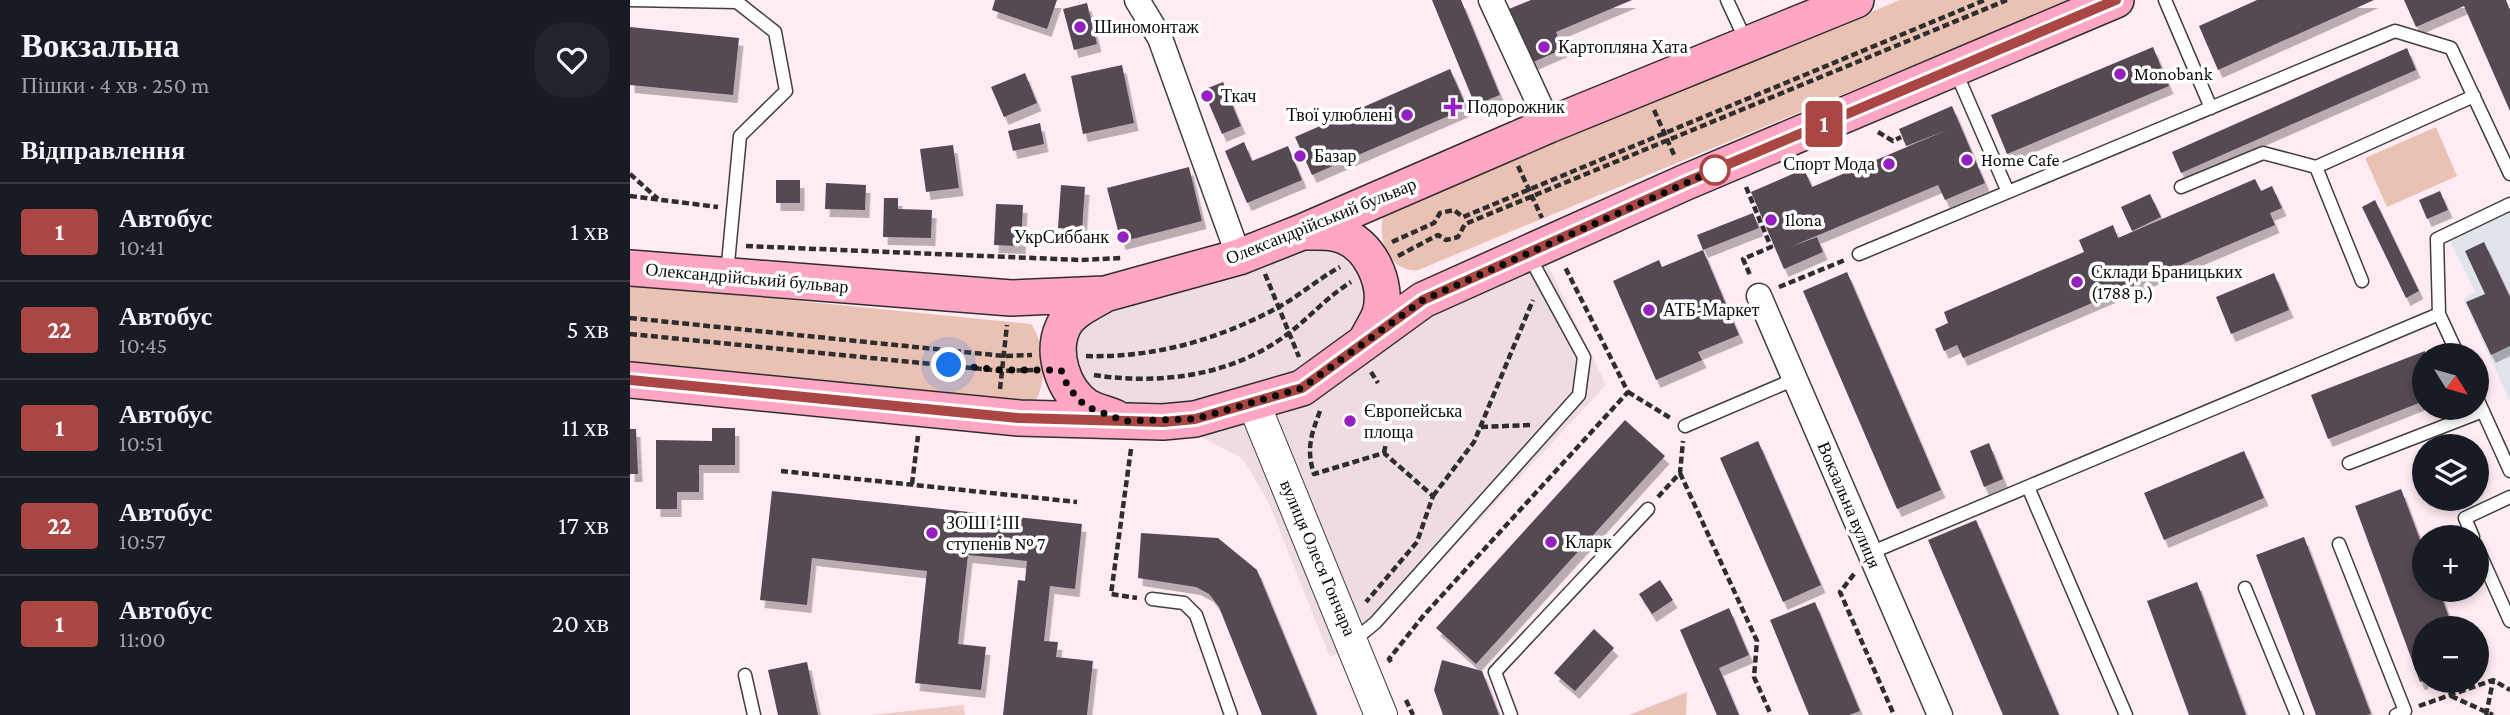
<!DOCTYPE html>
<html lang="uk">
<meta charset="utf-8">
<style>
body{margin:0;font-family:"Crimson Pro",serif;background:#20242c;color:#f1f3f6;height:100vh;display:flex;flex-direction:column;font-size:26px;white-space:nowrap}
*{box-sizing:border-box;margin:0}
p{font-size:23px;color:#9ea1a6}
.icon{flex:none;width:38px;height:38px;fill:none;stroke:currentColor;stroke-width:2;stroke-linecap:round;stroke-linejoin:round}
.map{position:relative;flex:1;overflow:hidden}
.side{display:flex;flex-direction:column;background:#171b24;width:630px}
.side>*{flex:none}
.badge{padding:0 14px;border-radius:5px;font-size:24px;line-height:46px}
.needle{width:46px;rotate:127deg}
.fabs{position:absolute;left:1782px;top:343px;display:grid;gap:14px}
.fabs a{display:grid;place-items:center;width:77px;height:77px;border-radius:50%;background:#171b24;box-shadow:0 4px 10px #0003;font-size:35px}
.you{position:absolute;width:35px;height:35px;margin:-18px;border:5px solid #fff;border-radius:50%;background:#1a73e8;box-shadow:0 0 0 10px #1a73e833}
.map>.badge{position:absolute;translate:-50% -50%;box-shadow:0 0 0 4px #fff}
h2{padding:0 21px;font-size:26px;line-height:63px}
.round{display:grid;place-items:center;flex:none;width:74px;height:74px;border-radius:28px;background:#20242c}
.headline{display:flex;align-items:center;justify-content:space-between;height:119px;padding:0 21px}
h1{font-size:33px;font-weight:800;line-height:52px}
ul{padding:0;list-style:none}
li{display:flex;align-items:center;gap:21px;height:98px;padding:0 21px;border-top:2px solid #363941}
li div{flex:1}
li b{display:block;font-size:26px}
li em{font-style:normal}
li .badge{min-width:77px;font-weight:700;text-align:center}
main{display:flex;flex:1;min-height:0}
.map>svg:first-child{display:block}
</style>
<main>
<section class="side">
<div class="headline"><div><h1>Вокзальна</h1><p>Пішки · 4 хв · 250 m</p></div><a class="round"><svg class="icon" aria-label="heart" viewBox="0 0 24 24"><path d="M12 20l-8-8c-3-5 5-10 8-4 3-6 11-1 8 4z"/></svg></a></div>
<h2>Відправлення</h2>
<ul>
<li><span class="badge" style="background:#aa4643;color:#fff">1</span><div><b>Автобус</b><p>10:41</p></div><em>1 хв</em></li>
<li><span class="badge" style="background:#aa4643;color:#fff">22</span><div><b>Автобус</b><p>10:45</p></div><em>5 хв</em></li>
<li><span class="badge" style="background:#aa4643;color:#fff">1</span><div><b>Автобус</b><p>10:51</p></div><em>11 хв</em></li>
<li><span class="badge" style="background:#aa4643;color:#fff">22</span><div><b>Автобус</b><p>10:57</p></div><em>17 хв</em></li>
<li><span class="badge" style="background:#aa4643;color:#fff">1</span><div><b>Автобус</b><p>11:00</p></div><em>20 хв</em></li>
</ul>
</section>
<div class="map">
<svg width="1880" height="715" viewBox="0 0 1880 715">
<defs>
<filter id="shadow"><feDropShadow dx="4.5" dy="8" stdDeviation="0" flood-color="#0004"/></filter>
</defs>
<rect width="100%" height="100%" fill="#ffebf3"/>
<path fill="#e0e4eb" d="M 1880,212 L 1880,401 L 1833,299 L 1845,292 L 1820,241 Z"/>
<path fill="#eac2b4" d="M 1270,0 L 1441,0 L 788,270 C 761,273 747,241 753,217 L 761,211 Z
M 1806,127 L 1827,176 L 1757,207 L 1735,158 Z
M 0,284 L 401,324 C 416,346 418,383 403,405 L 0,369 Z
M 1057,692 L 1056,715 L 999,715 Z"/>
<path fill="#f1cbc6" d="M 334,705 L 335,715 L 242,715 Z"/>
<path fill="#eedbe4" d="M 708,204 L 760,304 L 914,257 L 976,385 L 739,638 L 700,657 L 638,501 L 612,458 L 559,431 L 421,391 L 417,312 L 437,283 L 582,254 Z"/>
<path fill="#554853" filter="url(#shadow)" d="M 365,0 L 427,0 L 417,29 L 362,10 Z
M 802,0 L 831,0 L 870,95 L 845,105 Z
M 901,0 L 1002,0 L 926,32 L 933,49 L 901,63 L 879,9 Z
M 1627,0 L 1744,0 L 1588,70 L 1569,26 Z
M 1774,0 L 1876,0 L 1880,10 L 1880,111 L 1834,6 L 1786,27 Z
M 457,3 L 467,44 L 444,50 L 433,9 Z
M 0,27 L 109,38 L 103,95 L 0,85 Z
M 1523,47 L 1539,86 L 1377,154 L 1361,115 Z
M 1777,48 L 1786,70 L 1551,173 L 1542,152 Z
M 492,65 L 504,123 L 453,134 L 441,76 Z
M 820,69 L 837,108 L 682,175 L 665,137 Z
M 395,73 L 407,103 L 374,117 L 361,87 Z
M 593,82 L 611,126 L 592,134 L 573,90 Z
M 1322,106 L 1355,183 L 1315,200 L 1308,185 L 1160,247 L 1187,237 L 1193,252 L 1154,269 L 1121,192 L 1174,169 L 1182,187 L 1317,130 L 1276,146 L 1269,129 Z
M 410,123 L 414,144 L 383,151 L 378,131 Z
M 614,142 L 622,161 L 658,146 L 672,180 L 617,203 L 595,151 Z
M 323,145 L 329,188 L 296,192 L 290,149 Z
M 559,167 L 572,221 L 491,242 L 477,188 Z
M 1625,179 L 1631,191 L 1642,186 L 1652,208 L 1640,213 L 1645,225 L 1333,358 L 1327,345 L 1314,351 L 1305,329 L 1318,323 L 1314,312 L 1454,252 L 1449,240 L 1483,225 L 1488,238 Z
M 146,180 L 170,180 L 170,203 L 146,203 Z
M 196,183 L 236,185 L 235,210 L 195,209 Z
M 431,185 L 455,187 L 452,230 L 428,228 Z
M 1810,191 L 1818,210 L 1797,219 L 1789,200 Z
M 1520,194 L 1531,217 L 1502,231 L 1491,207 Z
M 254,198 L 268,198 L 268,209 L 302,210 L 301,238 L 253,237 Z
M 1745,200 L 1789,291 L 1776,298 L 1732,207 Z
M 366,204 L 393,205 L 391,246 L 364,245 Z
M 1123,213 L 1129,228 L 1073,250 L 1067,235 Z
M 1854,242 L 1880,297 L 1880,346 L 1861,355 L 1836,302 L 1855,294 L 1835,251 Z
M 1073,250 L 1109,335 L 1068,352 L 1072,360 L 1026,380 L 983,281 L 1029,260 L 1032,267 Z
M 1217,272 L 1311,490 L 1267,509 L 1173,291 Z
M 1644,273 L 1659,310 L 1601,334 L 1586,297 Z
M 1795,351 L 1794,401 L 1698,439 L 1681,395 Z
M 995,420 L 1035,456 L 846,664 L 806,628 Z
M 82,428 L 105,428 L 105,465 L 69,465 L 69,492 L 47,492 L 47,509 L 26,509 L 26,440 L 82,441 Z
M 0,429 L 6,429 L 8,474 L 0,474 Z
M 1128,441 L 1191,585 L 1153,602 L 1090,458 Z
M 1359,443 L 1373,479 L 1354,487 L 1340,451 Z
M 1614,451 L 1634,498 L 1534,540 L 1514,493 Z
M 1771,489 L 1794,550 L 1794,590 L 1809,590 L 1823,628 L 1794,628 L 1794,681 L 1790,682 L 1725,506 Z
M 142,491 L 452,524 L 445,589 L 420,586 L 414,641 L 428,642 L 426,657 L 463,661 L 457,715 L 373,715 L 388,580 L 395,581 L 397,561 L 338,555 L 328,644 L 356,647 L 351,690 L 285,683 L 297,571 L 182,558 L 177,605 L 130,600 Z
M 1346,520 L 1429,715 L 1373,715 L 1298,540 Z
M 511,533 L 588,538 L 627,570 L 687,715 L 632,715 L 589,607 L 579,594 L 566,587 L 508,578 Z
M 1674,537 L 1741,714 L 1737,715 L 1686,715 L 1626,555 Z
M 1030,580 L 1043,600 L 1022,614 L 1009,594 Z
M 1567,582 L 1616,715 L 1559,715 L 1517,601 Z
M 1185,602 L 1230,711 L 1219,715 L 1179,715 L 1140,620 Z
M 1099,608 L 1119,655 L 1089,668 L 1109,715 L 1087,715 L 1050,630 Z
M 964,629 L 984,648 L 945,691 L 924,673 Z
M 812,660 L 852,671 L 869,715 L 813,715 L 804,690 Z
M 177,662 L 188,715 L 148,715 L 138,670 Z"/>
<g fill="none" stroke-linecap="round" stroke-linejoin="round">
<defs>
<path id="service" d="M 0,0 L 107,2 L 145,32 L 156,91 L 110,136 L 97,274
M 1097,0 L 1116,41
M 1535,0 L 1581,108
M 1325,70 L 1378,192
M 1686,167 L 1732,281
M 1551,187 L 1633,153 L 1686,167 L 1844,96
M 1229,254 L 1765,31 L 1821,48 L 1880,174
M 1828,355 L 1809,314 L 1807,239 L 1880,204
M 1846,396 L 1880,471
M 1055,426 L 1165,379
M 1719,463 L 1853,411
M 1398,487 L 1496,715
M 1843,537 L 1835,518 L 1880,497
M 1709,544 L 1775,711 L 1766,715
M 1846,545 L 1880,621
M 1240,553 L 1809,314
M 1615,588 L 1667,715
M 522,599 L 554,603 L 566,615 L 601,715
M 723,641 L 745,623 L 949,395 L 954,357 L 899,256
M 115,675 L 124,715
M 881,715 L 865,672 L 1018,509"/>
<path id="minor" d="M 507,0 L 530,38 L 609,257
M 861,0 L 919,125
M 1129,296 L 1310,715"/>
<path id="tertiary" d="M 623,402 L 751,715"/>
<path id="secondary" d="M 675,232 C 685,232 698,231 708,234 C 739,242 759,283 750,314 C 747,322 741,331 737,339
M 0,268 L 381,298 L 475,294 L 609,257 L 672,232 L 919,125 L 1226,0
M 475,294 C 460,303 440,311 433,327 C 421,353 433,390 456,406 C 464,411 477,414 486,418
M 0,380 L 389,418 L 533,422 L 565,419 L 672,388 L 793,300 L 1056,182 L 1486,0"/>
</defs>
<use href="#service" stroke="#3f3f3f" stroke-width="15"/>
<use href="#minor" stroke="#3f3f3f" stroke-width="27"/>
<use href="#tertiary" stroke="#3f3f3f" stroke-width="34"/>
<use href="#secondary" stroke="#2e2e2e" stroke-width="38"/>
<path stroke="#2e2e2e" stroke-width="4.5" stroke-dasharray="7 3.5" stroke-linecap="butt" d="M 1024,110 L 1045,157
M 1248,132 L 1263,141 L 1271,137
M 888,166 L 912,218
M 0,174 L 28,199
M 1116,187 L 1141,247 L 1113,259 L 1120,275
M 0,196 L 88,207
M 762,242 L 804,223 L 810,213 L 824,210 L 833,217 L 1355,0
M 116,246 L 451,260 L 492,258
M 768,256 L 808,235 L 816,240 L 828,237 L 835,224 L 1377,0
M 635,274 L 669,357
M 1149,287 L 1215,260
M 0,318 L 374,356 L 402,355
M 0,334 L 372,371 L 403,370
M 456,356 C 524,358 587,340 647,308 C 669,296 688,279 710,267
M 741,372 L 748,383
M 464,375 C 531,385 603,376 659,333 C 680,317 698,296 721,282
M 370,389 L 377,325
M 998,392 L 1042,419
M 690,411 C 681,435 676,449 684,474 L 754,453 L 803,496 L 787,542 L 736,602
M 851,427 L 900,425
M 501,449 L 481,594 L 507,598
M 754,453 L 756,443
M 151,471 L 447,502
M 1050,473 L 1127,641 L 1124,677 L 1141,715
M 282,484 L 288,436
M 803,496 L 844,442 L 903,300
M 1028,497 L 1050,473 L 1053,441
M 1224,574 L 1210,592 L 1264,715
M 761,662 L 759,659 L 794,615 L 998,392 L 935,267
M 1821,696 L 1863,715
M 776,700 L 783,715
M 1789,706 L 1863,680 L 1880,690
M 1856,715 L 1863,681"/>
<use href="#service" stroke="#fff" stroke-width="12"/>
<use href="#minor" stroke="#fff" stroke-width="24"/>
<use href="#tertiary" stroke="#fff" stroke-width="32"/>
<use href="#secondary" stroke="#ffa6c4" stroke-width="35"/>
</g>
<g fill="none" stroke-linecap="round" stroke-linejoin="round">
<defs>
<path id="line" d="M 0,380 L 389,418 L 533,422 L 565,419 L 672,388 L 793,300 L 1056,182 L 1486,0"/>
</defs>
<use href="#line" stroke="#fff" stroke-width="16"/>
<use href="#line" stroke="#aa4643" stroke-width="10"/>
<path stroke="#0c0c0c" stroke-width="7" stroke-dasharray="0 12.6" d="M 319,365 L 372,370 L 431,370 L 438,387 L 455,406 L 494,421 L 565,419 L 672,388 L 793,300 L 1085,170"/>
</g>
<g fill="#9421bf" stroke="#fff" stroke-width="2.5">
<circle cx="450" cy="27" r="7"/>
<circle cx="914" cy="47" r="7"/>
<circle cx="1490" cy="74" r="7"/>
<circle cx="577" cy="96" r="7"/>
<path d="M819.5 96.5h7v7h7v7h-7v7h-7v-7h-7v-7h7z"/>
<circle cx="777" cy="115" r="7"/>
<circle cx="670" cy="156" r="7"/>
<circle cx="1337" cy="160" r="7"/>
<circle cx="1259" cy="164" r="7"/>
<circle cx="1141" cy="220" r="7"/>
<circle cx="493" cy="237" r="7"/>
<circle cx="1447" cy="282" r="7"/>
<circle cx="1019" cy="310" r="7"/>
<circle cx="720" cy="421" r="7"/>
<circle cx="302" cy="533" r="7"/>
<circle cx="921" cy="542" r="7"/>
</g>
<circle fill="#fff" stroke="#aa4643" stroke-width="3.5" cx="1085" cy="170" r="14"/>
<g text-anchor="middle" stroke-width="7" stroke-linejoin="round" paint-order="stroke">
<g font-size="18" fill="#0c0c0c" stroke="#fff" text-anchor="start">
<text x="464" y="33">Шиномонтаж</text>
<text x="928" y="53">Картопляна Хата</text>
<text x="1504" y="80">Monobank</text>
<text x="591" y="102">Ткач</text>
<text x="837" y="113">Подорожник</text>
<text x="763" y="121" text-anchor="end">Твої улюблені</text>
<text x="684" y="162">Базар</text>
<text x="1351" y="166">Home Cafe</text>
<text x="1245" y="170" text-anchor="end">Спорт Мода</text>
<text x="1155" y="226">Ilona</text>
<text x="479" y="243" text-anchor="end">УкрСиббанк</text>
<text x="1461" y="278">Склади Браницьких<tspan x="1461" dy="21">(1788 р.)</tspan></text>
<text x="1033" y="316">АТБ-Маркет</text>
<text x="734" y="417">Європейська<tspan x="734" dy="21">площа</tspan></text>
<text x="316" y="529">ЗОШ І-ІІІ<tspan x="316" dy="21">ступенів № 7</tspan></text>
<text x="935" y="548">Кларк</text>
</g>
<g font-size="18" fill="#0c0c0c" stroke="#fff">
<text transform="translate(691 221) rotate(-22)" y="6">Олександрійський бульвар</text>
<text transform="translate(117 278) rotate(5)" y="6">Олександрійський бульвар</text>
<text transform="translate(1219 505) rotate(67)" y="6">Вокзальна вулиця</text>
<text transform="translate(688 558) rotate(67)" y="6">вулиця Олеся Гончара</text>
</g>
</g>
</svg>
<div class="fabs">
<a><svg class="needle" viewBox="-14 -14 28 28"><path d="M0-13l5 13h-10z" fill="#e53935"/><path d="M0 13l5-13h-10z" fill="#9ea1a6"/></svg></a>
<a><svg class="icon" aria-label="layers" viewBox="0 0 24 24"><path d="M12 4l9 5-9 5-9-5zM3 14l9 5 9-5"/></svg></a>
<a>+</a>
<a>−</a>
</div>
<div class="you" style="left:319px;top:365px"></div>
<b class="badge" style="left:1194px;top:124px;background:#aa4643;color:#fff">1</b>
</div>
</main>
